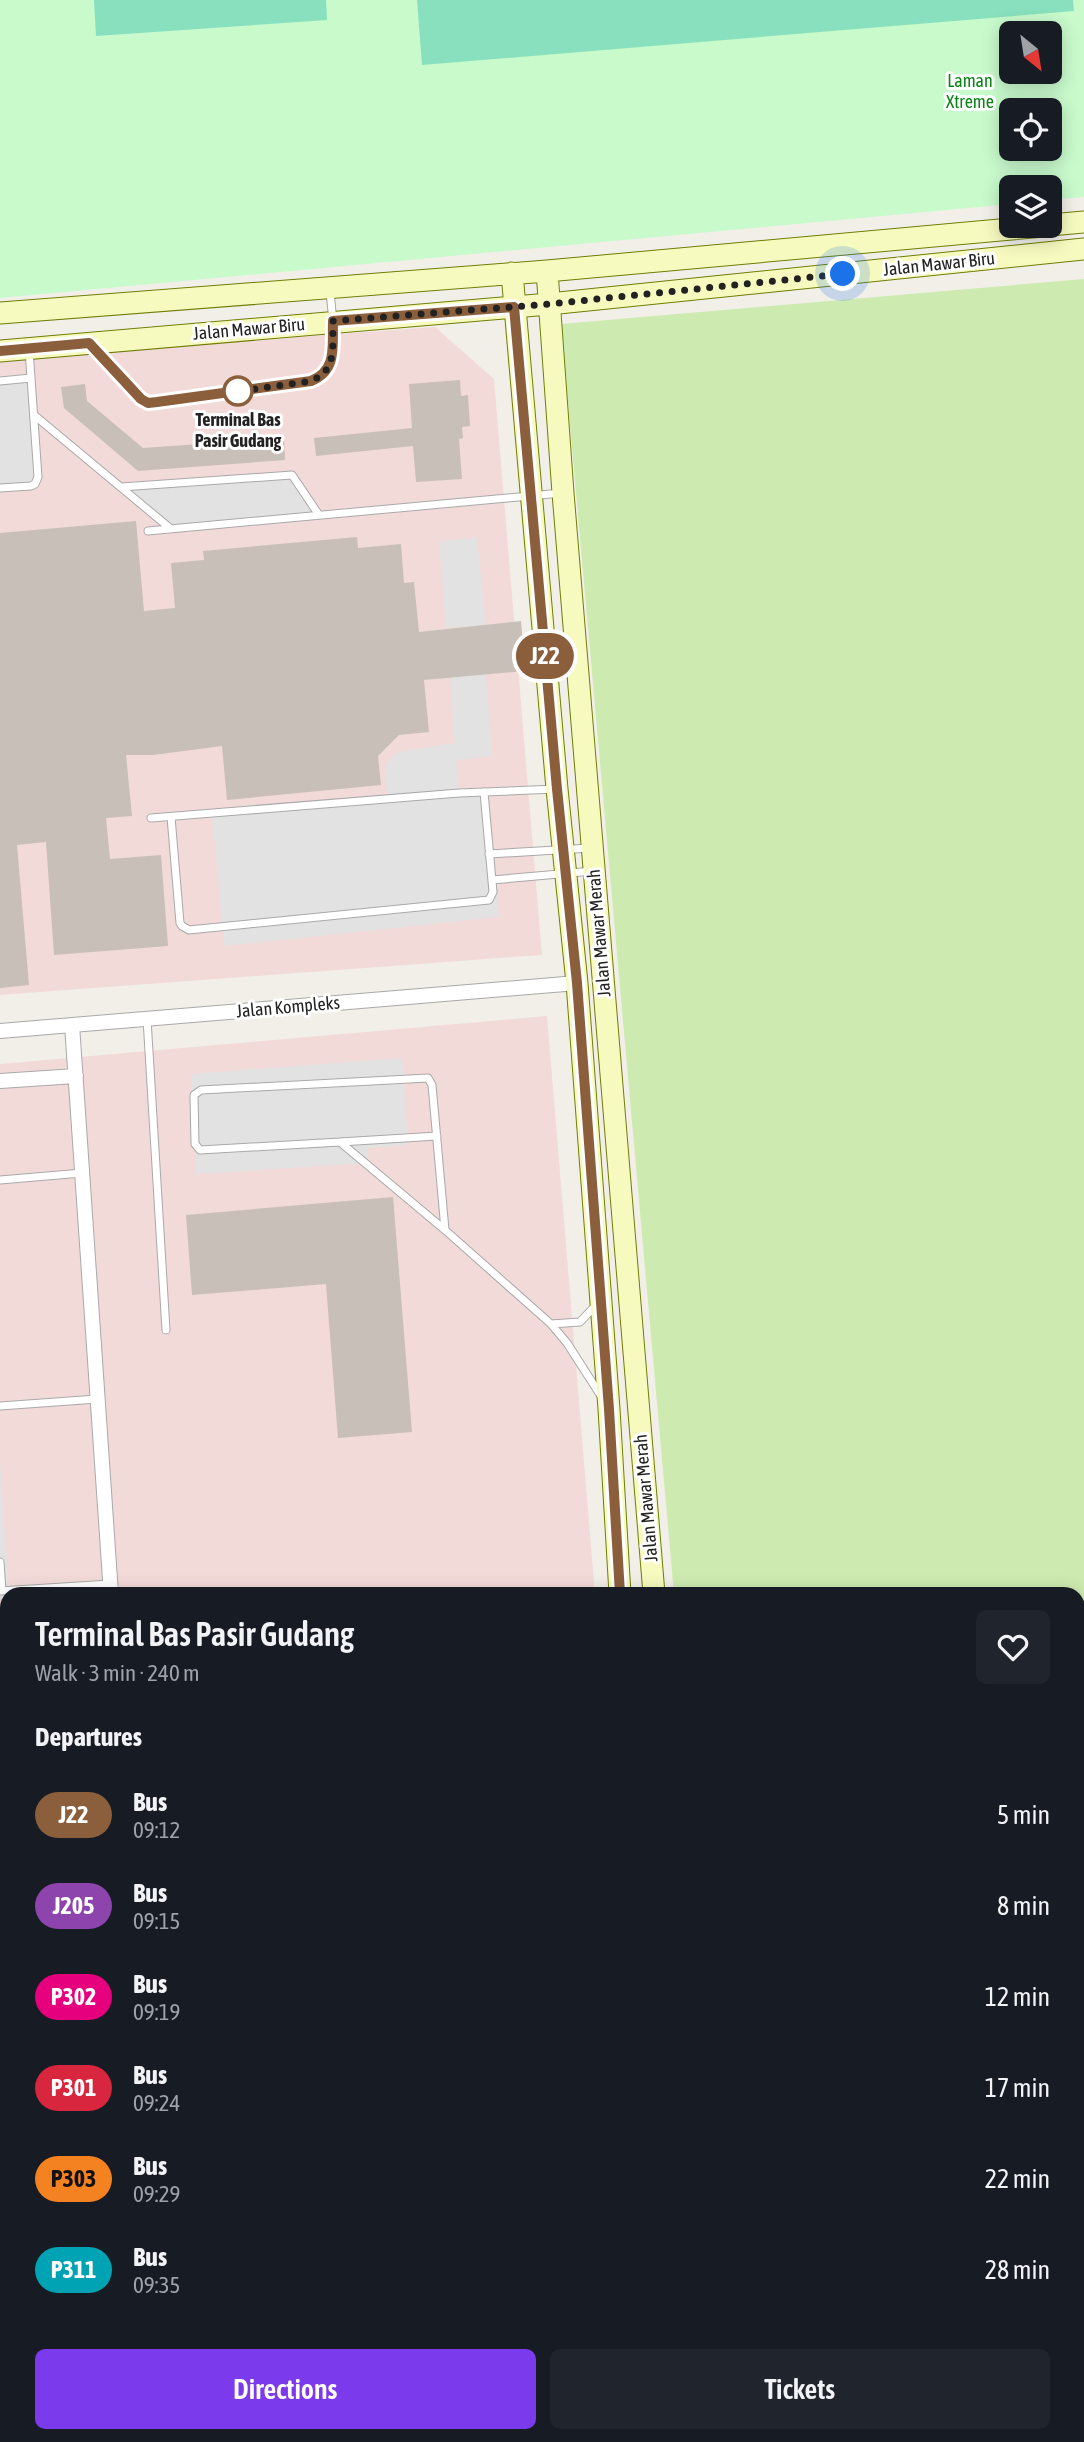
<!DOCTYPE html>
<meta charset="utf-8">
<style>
body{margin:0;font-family:"Asap Condensed",sans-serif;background:#20242c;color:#f1f3f6;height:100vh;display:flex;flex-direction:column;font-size:26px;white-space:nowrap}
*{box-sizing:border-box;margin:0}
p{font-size:23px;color:#9ea1a6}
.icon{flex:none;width:38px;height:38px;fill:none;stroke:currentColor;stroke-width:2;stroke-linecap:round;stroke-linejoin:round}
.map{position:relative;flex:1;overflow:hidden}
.sheet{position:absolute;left:0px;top:1587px;width:1085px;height:856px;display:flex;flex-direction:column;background:#171b24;border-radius:21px 21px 0 0;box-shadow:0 4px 18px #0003}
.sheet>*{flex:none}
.badge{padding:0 14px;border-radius:23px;font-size:24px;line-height:46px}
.needle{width:46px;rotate:150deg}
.fabs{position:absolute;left:999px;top:21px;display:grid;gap:14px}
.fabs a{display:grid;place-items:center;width:63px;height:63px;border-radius:10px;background:#171b24;box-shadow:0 4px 18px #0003;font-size:35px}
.you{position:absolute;width:35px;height:35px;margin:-18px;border:5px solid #fff;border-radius:50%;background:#1a73e8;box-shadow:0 0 0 10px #1a73e833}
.map>.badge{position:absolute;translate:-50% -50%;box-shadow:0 0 0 4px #fff}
h2{padding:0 35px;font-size:26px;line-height:63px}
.round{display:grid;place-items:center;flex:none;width:74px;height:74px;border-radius:10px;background:#20242c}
.overview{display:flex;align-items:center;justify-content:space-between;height:119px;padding:0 35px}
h1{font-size:33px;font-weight:600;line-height:52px}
.action{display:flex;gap:14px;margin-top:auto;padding:14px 35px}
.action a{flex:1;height:80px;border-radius:10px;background:#7c3aed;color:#fff;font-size:28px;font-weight:600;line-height:80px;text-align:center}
.action a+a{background:#20242c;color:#f1f3f6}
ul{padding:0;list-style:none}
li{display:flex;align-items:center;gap:21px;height:91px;padding:0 35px}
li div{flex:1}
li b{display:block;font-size:26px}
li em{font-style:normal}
li .badge{min-width:77px;font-weight:700;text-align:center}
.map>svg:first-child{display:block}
</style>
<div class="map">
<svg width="1084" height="2442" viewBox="0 0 1084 2442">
<rect width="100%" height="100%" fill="#f2efe9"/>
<path fill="#f2dad9" d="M 435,327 L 494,379 L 542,955 L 0,995 L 0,358 Z
M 547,1016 L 595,1594 L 7,1594 L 7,1728 L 0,1729 L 0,1064 Z
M 7,1802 L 7,2436 L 664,2436 L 664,2442 L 0,2442 L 0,1803 Z
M 1078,2217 L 1084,2217 L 1084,2442 L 1070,2442 L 1069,2436 L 1078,2436 Z"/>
<path fill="#cdebb0" d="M 1084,279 L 1084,1618 L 1078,1619 L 1078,1594 L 674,1594 L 561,324 Z
M 741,2436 L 1069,2436 L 1070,2442 L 741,2442 Z"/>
<path fill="#c8facc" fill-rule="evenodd" d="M 0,0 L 1084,0 L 1084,197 L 1050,200 L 1050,187 L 1012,187 L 1011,204 L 0,298 ZM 1012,33 L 1050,33 L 1050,72 L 1012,72 ZM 1012,110 L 1050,110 L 1050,149 L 1012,149 Z"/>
<path fill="#88e0be" d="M 94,0 L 326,0 L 327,20 L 96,36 Z
M 417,0 L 1073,0 L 1074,11 L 422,65 Z"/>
<path fill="#e2e2e2" d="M 31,378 L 38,485 L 0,488 L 0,381 Z
M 292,475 L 319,515 L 171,529 L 121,487 Z
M 477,538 L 486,625 L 446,628 L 439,541 Z
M 486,674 L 492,756 L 456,760 L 459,794 L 484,792 L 499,917 L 224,946 L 212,812 L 388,799 L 385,773 L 386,765 L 393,756 L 402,751 L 455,743 L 450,677 Z
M 402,1058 L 408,1145 L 367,1148 L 367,1163 L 196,1174 L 191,1074 Z
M 0,1463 L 9,1594 L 7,1594 L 7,1600 L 0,1600 Z"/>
<path fill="#c7bfb8" d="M 460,380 L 461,396 L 468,395 L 470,426 L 462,427 L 463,438 L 459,439 L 462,479 L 416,482 L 413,446 L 316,456 L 314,438 L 412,428 L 409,384 Z
M 85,384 L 87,401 L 143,448 L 284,438 L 285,460 L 138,471 L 64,408 L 61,387 Z
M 136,521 L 144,611 L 175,608 L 171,563 L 204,560 L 203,551 L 357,537 L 358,548 L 401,544 L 404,583 L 414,582 L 419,632 L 521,621 L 525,671 L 424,680 L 429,732 L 399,735 L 378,756 L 381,785 L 227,800 L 222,746 L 153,755 L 126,755 L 132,816 L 106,818 L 110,859 L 161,855 L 168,946 L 54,955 L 46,842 L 17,845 L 29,985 L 0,988 L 0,533 Z
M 393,1197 L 412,1432 L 338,1438 L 326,1284 L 192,1295 L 186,1215 Z"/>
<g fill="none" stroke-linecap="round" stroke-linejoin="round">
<defs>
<path id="lane" d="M 91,346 L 131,390 L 148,403 L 311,381 C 318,378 325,376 329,369 C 337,351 332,311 330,292
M 0,381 L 31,378
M 34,415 L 171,529
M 121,487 L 292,475 L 319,515
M 0,488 L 31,486 L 35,484 L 38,477 L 29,350
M 148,531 L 562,493
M 171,817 L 180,923 L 182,926 L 189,930 L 489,900 L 493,892 L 484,792
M 151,818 L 459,793 L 556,789
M 489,854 L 590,848
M 492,880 L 593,871
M 147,1019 L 166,1330
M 340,1142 L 437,1136
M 0,1180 L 82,1173
M 445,1230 L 432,1085 L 428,1078 L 201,1090 L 194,1095 L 195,1144 L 200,1150 L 340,1142 L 445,1230 L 551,1324 L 567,1343 L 601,1396
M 551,1324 L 580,1322 L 595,1306
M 0,1406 L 97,1399
M 0,1562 L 2,1591
M 0,1591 L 110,1584
M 1078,1868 L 1084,1867"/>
<path id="street" d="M 72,1025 L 111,1594
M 0,1031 L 577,983
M 0,1081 L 76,1076
M 0,1692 L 7,1692
M 1078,2173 L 1084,2173
M 0,2260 L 7,2260
M 687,2436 L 688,2442
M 726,2436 L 727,2442"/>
<path id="secondary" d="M 1050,225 L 1084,222
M 547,271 L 563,493 L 654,1594
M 512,273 L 557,789 L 577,983 L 609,1409 L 620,1594
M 0,313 L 547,271 L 1044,226
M 0,351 L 549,304 L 1084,249
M 1078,1658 L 1084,1657
M 1078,1685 L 1084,1684
M 0,1747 L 7,1747
M 0,1779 L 7,1779"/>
</defs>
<use href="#lane" stroke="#a9a9a9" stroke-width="9"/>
<use href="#street" stroke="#a9a9a9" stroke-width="16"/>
<use href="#secondary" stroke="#707d05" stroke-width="23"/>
<use href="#lane" stroke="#fff" stroke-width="7"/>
<use href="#street" stroke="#fff" stroke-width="14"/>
<use href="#secondary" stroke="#f7fabf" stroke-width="21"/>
</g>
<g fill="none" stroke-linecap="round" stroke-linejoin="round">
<defs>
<path id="line" d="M 0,351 L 89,343 L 141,399 L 148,403 L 157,402 L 311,381 C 338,370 332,346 333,321 L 514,307 L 557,789 L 577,983 L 609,1409 L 620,1594"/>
</defs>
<use href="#line" stroke="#fff" stroke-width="16"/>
<use href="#line" stroke="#8b5e3c" stroke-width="10"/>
<path stroke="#222" stroke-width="7" stroke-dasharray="0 12.6" d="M 238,391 L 234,392 L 311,381 C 338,370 332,346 333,321 L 549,304 L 843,274"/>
</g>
<circle fill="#fff" stroke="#8b5e3c" stroke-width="3.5" cx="238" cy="391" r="14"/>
<g text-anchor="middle" stroke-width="6" stroke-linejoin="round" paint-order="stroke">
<g font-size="18" fill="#0c8416" stroke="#fff">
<text x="970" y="87">Laman<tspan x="970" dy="21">Xtreme</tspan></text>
</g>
<g font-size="18" fill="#222" stroke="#fff">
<text transform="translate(939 264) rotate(-6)" y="6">Jalan Mawar Biru</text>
<text transform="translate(249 329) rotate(-5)" y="6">Jalan Mawar Biru</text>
<text transform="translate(599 933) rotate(-95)" y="6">Jalan Mawar Merah</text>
<text transform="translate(288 1007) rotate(-5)" y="6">Jalan Kompleks</text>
<text transform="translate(646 1498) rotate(-95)" y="6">Jalan Mawar Merah</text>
</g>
<g font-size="18" font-weight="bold" fill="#222" stroke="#fff">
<text x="238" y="426">Terminal Bas<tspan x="238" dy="21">Pasir Gudang</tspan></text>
</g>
</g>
</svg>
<div class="fabs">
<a><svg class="needle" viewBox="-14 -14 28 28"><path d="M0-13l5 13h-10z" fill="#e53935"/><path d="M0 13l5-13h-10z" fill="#9ea1a6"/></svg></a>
<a><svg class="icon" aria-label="locate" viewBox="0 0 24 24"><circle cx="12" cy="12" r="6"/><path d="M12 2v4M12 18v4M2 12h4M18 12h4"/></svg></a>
<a><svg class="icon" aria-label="layers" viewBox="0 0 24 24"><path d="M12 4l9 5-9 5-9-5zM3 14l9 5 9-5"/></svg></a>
</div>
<div class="you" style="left:843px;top:274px"></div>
<b class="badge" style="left:545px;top:656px;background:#8b5e3c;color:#fff">J22</b>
<section class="sheet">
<div class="overview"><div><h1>Terminal Bas Pasir Gudang</h1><p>Walk · 3 min · 240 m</p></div><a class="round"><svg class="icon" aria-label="heart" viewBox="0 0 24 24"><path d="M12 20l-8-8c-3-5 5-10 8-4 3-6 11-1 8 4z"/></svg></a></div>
<h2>Departures</h2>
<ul>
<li><span class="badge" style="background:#8b5e3c;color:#fff">J22</span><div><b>Bus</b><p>09:12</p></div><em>5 min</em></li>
<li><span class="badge" style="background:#8e44ad;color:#fff">J205</span><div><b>Bus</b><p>09:15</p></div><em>8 min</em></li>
<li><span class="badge" style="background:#e6007e;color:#fff">P302</span><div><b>Bus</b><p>09:19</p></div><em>12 min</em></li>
<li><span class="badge" style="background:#d7263d;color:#fff">P301</span><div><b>Bus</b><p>09:24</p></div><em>17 min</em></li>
<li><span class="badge" style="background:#f58220;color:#111">P303</span><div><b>Bus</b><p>09:29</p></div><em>22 min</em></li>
<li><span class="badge" style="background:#00a3b4;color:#fff">P311</span><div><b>Bus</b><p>09:35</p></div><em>28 min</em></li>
</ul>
<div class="action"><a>Directions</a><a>Tickets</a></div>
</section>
</div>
